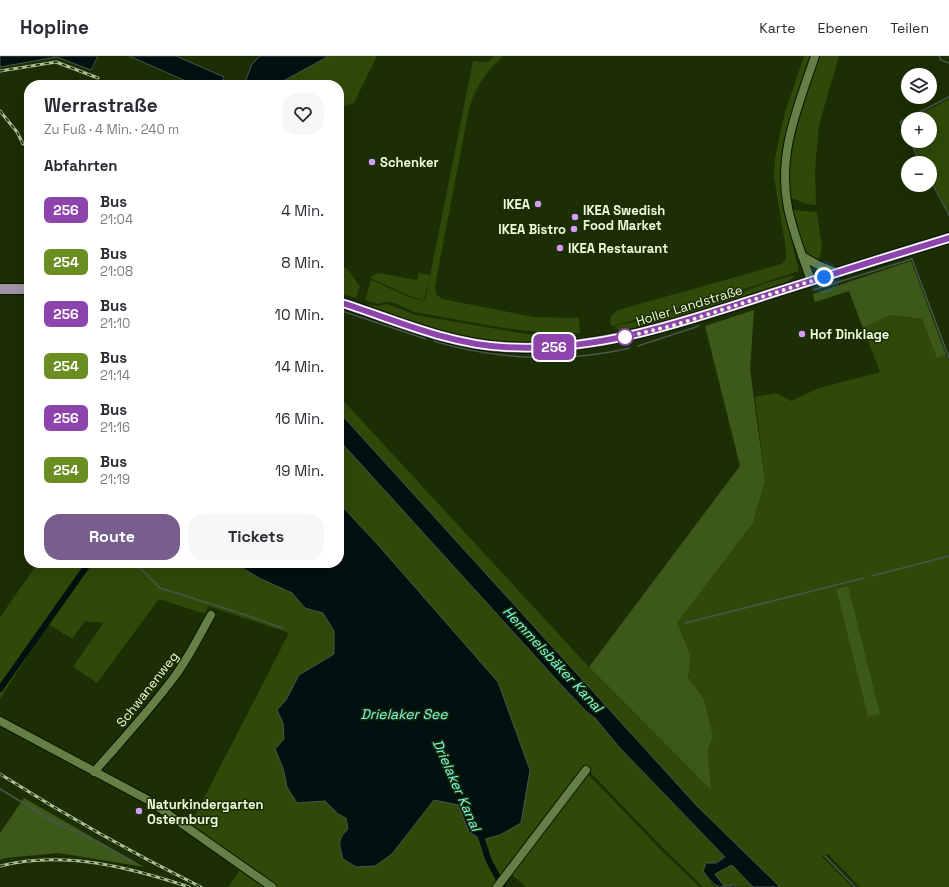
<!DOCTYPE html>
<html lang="de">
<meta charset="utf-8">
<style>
body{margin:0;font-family:"Space Grotesk",sans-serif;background:#f7f7f7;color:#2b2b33;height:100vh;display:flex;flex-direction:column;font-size:15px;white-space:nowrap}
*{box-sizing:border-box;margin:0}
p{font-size:13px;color:#7c7c81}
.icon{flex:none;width:22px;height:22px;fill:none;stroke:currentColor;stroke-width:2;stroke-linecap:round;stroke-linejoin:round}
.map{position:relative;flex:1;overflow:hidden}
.panel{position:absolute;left:24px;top:24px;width:320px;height:488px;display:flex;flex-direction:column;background:#fff;border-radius:16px;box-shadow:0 4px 16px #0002}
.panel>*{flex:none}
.badge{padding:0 8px;border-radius:6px;font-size:14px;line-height:26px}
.fabs{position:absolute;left:901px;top:12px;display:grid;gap:8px}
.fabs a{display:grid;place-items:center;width:36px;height:36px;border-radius:50%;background:#fff;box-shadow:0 4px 16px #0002;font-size:20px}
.you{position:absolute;width:20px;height:20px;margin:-10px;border:3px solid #fff;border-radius:50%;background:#1a73e8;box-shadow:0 0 0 6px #1a73e833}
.map>.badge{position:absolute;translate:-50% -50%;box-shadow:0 0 0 2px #fff}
h2{padding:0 20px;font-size:15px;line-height:36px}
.round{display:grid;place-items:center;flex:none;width:42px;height:42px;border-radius:16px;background:#f7f7f7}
.overview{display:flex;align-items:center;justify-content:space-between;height:68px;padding:0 20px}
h1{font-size:19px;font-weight:700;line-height:30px}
.action{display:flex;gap:8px;margin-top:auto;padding:8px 20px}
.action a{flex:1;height:46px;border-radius:16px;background:#775e8d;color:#fff;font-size:16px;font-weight:700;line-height:46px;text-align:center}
.action a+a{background:#f7f7f7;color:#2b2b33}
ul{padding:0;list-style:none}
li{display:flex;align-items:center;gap:12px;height:52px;padding:0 20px}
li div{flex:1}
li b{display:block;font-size:15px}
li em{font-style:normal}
li .badge{min-width:44px;font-weight:700;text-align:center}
header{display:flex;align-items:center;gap:24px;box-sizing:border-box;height:56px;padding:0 20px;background:#fff;border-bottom:1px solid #e1e1e2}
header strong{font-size:19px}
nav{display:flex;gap:22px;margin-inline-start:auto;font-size:14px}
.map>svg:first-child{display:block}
</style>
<header>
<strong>Hopline</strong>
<nav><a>Karte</a><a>Ebenen</a><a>Teilen</a></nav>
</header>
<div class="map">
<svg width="949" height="831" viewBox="0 0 949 831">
<rect width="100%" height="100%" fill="#1c2e03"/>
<path fill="#2f4908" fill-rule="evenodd" d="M 329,0 L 377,0 L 354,47 L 339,52 L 339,29 L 276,29 Z
M 494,0 L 503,0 C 485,17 477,29 469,53 L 435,230 L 436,238 L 442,243 L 534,261 L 579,262 L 580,277 L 546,277 L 504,272 L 414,256 L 395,247 L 387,246 L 377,248 L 365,244 L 371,224 L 412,242 L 425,245 L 473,5 L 488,6 Z
M 804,0 L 810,0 L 796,41 L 787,79 L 785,157 L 799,215 L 711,244 L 612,270 L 610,266 L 611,260 L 618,254 L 782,208 L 786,202 L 786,194 L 774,121 L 775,102 L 784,60 Z
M 818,0 L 839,0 L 819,69 L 815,114 L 816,149 L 807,148 L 791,142 L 789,131 L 791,84 Z
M 949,43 L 949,157 L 930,120 L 930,107 L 923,107 L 911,85 L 930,85 L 930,63 L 910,63 Z
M 793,154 L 817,156 L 822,191 L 818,207 L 809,201 L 802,188 Z
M 339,211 L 347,212 L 360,231 L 356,242 L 339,237 Z
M 378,217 L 417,224 L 419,217 L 430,219 L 424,244 L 412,241 L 370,222 L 373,219 Z
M 790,220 L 796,220 L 787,226 L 679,263 L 627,273 L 619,274 L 614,272 L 618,269 L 639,265 L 731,240 L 763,228 Z
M 367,248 L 378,250 L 387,248 L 416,259 L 439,263 L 526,278 L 541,279 L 540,284 C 487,296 419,270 370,250 Z
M 891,259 L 922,263 L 937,301 L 946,299 L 949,305 L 949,831 L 860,831 L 828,798 L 822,800 L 852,831 L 780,831 L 697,750 L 339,356 L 339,340 L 589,611 L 711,734 L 708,694 L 713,680 L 704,643 L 688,621 L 691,600 L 677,567 L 753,467 L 765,425 L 755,341 L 776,337 L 791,345 L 819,332 L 880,316 L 863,272 ZM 847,530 L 868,661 L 836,534 Z
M 339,384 L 565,633 L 587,657 L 595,662 L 620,692 L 725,802 L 716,807 L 711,828 L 717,831 L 703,831 L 664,793 L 587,713 L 496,831 L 276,831 L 190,769 L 289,577 L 208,550 L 205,558 L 159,543 L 97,627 L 73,611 L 103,567 L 85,565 L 72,583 L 48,568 L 0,643 L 0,561 L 38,507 L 234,507 L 259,522 L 292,537 L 305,552 L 323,557 L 334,575 L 334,598 L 299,619 L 286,644 L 277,654 L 283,667 L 284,683 L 275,693 L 283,712 L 287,731 L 325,745 L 338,758 L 346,762 L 348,773 L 341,780 L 392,798 L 434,744 L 458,749 L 469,776 L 379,490 L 339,447 Z
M 586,716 L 662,795 L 700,831 L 526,831 L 511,818 Z
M 732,809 L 753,831 L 724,830 L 714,818 Z
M 241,812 L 267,831 L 228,831 Z"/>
<path fill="#3d5919" d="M 911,205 L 946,299 L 937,302 L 922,263 L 891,259 L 863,272 L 849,235 L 815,246 L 813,238 Z
M 754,254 L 750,313 L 765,425 L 753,467 L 677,567 L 691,600 L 688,621 L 704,643 L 713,680 L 708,694 L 711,734 L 589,611 L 740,410 L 705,270 Z
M 848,530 L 880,658 L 868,661 L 836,533 Z
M 24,742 L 144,811 L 59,797 L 5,802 L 0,804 L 0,777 Z"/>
<path fill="#001110" stroke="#46574d" d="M 0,0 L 98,0 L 91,14 L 57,1 L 0,11 Z
M 129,0 L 176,0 L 224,21 L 221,29 L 195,29 Z
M 260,0 L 329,0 L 276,29 L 244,29 L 252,8 Z
M 339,356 L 697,750 L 780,831 L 753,831 L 732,809 L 715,818 L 724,830 L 735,829 L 736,831 C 715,831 715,831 703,815 L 706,807 L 716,807 L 725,801 L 620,692 L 595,662 L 588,657 L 565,633 L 339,384 Z
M 339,447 L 379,490 L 498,626 L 530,714 L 521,767 L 500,779 L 482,784 L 469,776 L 458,749 L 434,744 L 392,798 L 375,810 L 356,811 L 343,803 C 339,788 337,784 348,773 L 346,762 L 338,758 L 325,745 L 297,747 L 287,731 L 283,712 L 275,693 L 284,683 L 283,667 L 277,654 L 286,644 L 299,619 L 334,598 L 334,575 L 323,557 L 305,552 L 292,537 L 259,522 L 234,507 L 339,507 Z"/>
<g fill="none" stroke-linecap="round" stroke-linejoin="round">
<path stroke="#46574d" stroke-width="1.5" d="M 939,0 L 941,4 L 949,7
M 908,82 L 900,66 L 949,41
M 910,85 L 921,107
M 930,123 L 949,159
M 813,234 L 912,203 L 949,302
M 339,254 L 426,283
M 434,285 C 496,304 567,307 630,292
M 638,290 L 699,270
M 130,507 L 138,510 L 160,532 L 243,558 L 282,572
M 872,520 L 949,500
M 685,567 L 864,522
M 0,733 L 63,771 L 74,774 L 134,806
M 825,800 L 855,831"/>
<path stroke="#001110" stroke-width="6" d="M 0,633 L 89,507
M 480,778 L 489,805 L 503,831"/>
<defs>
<path id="minor" d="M 802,200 L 820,210 L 838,217
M 811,225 C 803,201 793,177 788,152 C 777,98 798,51 815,0
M 0,665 L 148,744 L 272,831
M 94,716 C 122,684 150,654 175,620 C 189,601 199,580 211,559
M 497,831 L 586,714"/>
<path id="major" d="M 0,233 L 29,233
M 339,246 C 393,263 447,288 504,291 C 598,297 685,265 773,237 C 832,218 890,200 949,182"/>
</defs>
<use href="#minor" stroke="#091500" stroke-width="10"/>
<use href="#major" stroke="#091500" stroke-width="12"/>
<use href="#minor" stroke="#648047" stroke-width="8"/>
<use href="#major" stroke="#a194a8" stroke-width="10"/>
<defs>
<path id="rail" d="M 0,15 L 56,6 L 98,22
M 0,55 L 17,76 L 23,88
M 0,718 C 65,759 132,797 201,831
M 0,810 C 63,794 129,811 189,831"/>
</defs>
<use href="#rail" stroke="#aebf9c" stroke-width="3"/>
<use href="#rail" stroke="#1c2e03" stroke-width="1.5" stroke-dasharray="4.5" stroke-linecap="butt"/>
</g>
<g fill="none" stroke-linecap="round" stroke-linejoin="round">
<defs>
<path id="line" d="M 339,246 C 393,263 447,288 504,291 C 598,297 686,265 773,237 C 832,218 890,200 949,182"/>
</defs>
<use href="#line" stroke="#fff" stroke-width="9"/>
<use href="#line" stroke="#8e44ad" stroke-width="6"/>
<path stroke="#ebfbdc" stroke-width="4" stroke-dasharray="0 7.2" d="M 625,281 L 675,269 L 824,221"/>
</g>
<g fill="#d39cfc" stroke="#1c2e03" stroke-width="1.5">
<circle cx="372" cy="106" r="4"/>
<circle cx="538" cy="148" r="4"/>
<circle cx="575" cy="161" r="4"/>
<circle cx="574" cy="173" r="4"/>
<circle cx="560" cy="192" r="4"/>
<circle cx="802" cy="278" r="4"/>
<circle cx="139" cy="755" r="4"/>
</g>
<circle fill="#fff" stroke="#8e44ad" stroke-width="2" cx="625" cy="281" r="8"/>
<g text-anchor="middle" stroke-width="3" stroke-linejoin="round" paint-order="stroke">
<g font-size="13" font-weight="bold" fill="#ebfbdc" stroke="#1c2e03" text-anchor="start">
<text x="380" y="111">Schenker</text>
<text x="530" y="153" text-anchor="end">IKEA</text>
<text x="583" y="159">IKEA Swedish<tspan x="583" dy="15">Food Market</tspan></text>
<text x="566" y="178" text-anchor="end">IKEA Bistro</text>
<text x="568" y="197">IKEA Restaurant</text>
<text x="810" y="283">Hof Dinklage</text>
<text x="147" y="753">Naturkindergarten<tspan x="147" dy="15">Osternburg</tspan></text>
</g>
<g font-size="13" fill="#ebfbdc" stroke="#1c2e03">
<text transform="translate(689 249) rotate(-17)" y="5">Holler Landstraße</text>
<text transform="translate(147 633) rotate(-52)" y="5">Schwanenweg</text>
</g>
<g font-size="14" font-style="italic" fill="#7af9f1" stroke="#1c2e03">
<text transform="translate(553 603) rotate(47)" y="5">Hemmelsbäker Kanal</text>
<text x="404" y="663">Drielaker See</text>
<text transform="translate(457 729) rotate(66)" y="5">Drielaker Kanal</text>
</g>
</g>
</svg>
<div class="fabs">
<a><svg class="icon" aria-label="layers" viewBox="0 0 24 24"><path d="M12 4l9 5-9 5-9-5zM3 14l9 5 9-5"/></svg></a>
<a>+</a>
<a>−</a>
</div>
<div class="you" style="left:824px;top:221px"></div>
<b class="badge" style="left:554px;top:291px;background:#8e44ad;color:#fff">256</b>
<section class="panel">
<div class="overview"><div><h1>Werrastraße</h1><p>Zu Fuß · 4 Min. · 240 m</p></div><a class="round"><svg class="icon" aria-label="heart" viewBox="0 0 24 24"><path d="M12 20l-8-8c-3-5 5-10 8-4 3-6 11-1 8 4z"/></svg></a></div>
<h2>Abfahrten</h2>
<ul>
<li><span class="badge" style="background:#8e44ad;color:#fff">256</span><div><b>Bus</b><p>21:04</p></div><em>4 Min.</em></li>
<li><span class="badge" style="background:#6b8e23;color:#fff">254</span><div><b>Bus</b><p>21:08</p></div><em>8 Min.</em></li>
<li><span class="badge" style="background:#8e44ad;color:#fff">256</span><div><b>Bus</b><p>21:10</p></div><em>10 Min.</em></li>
<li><span class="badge" style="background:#6b8e23;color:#fff">254</span><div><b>Bus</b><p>21:14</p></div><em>14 Min.</em></li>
<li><span class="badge" style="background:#8e44ad;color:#fff">256</span><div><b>Bus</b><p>21:16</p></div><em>16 Min.</em></li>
<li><span class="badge" style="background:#6b8e23;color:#fff">254</span><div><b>Bus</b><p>21:19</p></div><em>19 Min.</em></li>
</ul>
<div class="action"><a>Route</a><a>Tickets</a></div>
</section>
</div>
